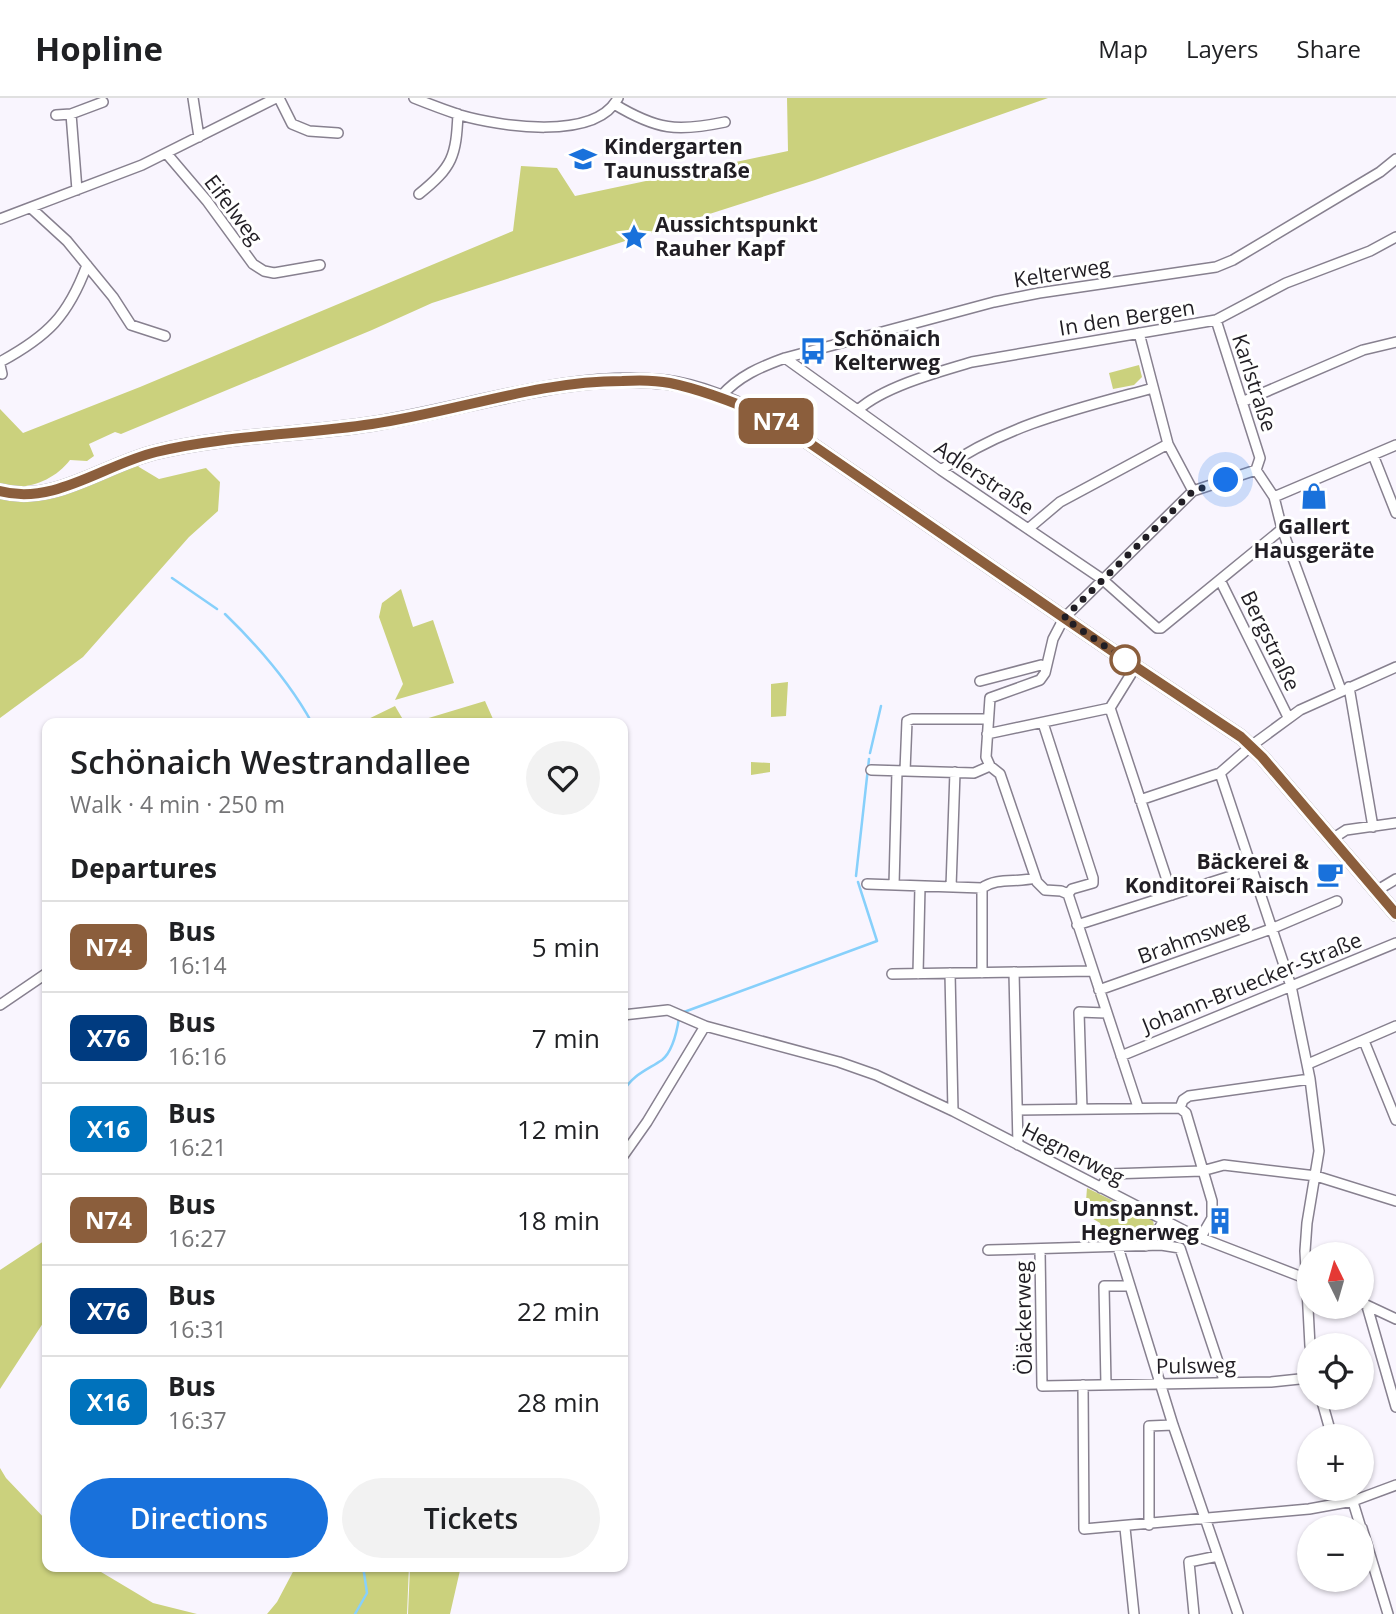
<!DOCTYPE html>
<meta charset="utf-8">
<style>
body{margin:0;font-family:"Open Sans",sans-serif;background:#f2f2f2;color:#202124;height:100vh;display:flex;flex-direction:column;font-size:26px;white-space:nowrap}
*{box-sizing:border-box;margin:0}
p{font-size:23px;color:#757577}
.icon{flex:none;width:38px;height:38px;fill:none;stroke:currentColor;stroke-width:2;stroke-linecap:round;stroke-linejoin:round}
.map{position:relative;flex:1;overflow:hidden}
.sheet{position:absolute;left:42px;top:620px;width:586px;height:854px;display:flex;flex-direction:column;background:#fff;border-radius:14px;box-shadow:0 2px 5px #0004}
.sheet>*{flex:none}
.badge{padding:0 14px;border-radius:10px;font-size:24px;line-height:46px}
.needle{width:46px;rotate:355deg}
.buttons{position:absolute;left:1297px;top:1144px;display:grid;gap:14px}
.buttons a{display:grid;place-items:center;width:77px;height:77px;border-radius:50%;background:#fff;box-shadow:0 2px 5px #0004;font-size:35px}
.you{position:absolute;width:35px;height:35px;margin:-18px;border:5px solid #fff;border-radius:50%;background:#1a73e8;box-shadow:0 0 0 10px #1a73e833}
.map>.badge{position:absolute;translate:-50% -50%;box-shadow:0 0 0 4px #fff}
h2{padding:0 28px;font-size:26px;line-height:63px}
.round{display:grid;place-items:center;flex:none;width:74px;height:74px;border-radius:37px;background:#f2f2f2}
.summary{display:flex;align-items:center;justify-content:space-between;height:119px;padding:0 28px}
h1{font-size:33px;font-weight:600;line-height:52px}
.button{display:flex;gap:14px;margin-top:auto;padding:14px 28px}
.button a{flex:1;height:80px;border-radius:42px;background:#1971db;color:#fff;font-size:28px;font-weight:600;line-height:80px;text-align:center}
.button a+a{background:#f2f2f2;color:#202124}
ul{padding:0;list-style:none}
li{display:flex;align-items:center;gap:21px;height:91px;padding:0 28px;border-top:2px solid #e0e0e0}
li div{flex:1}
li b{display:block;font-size:26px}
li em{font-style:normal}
li .badge{min-width:77px;font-weight:700;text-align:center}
header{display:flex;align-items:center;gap:42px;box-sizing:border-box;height:98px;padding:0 35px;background:#fff;border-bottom:2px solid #e0e0e0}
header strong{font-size:33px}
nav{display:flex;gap:38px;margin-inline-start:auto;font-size:24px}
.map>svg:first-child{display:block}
</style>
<header>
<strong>Hopline</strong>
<nav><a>Map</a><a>Layers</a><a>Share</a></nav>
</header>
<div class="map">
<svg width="1396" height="1516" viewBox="0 0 1396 1516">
<rect width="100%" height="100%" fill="#f9f5fe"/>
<path fill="#cbd17d" d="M 787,0 L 1048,0 L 815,82 L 432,205 L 372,232 L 121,336 L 115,334 L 89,346 L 94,358 L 87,363 L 70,362 C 54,383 25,394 0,386 L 0,311 L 23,335 L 140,289 L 513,133 L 521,68 L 557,70 L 575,98 L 788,53 Z
M 1139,267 L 1142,279 L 1134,287 L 1113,291 L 1109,275 Z
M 134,361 L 139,369 L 159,381 L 206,370 L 220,384 L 218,413 L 189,439 L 83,559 L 0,620 L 0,395 L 68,388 Z
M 401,491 L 413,529 L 433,522 L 454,585 L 395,602 L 403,586 L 379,519 L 382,505 Z
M 788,584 L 786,618 L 771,619 L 771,586 Z
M 485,603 L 493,621 L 483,625 L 412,625 Z
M 395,608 L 405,625 L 360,625 Z
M 751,664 L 770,665 L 770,674 L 751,677 Z
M 1087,1090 L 1153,1122 L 1154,1128 L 1146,1141 L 1106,1143 L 1100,1125 L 1085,1116 Z
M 47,1141 L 47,1219 L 0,1291 L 0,1172 Z
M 0,1370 L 6,1380 L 47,1423 L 47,1468 L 91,1468 L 153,1505 L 197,1516 L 0,1516 Z
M 296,1468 L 409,1468 L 407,1516 L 267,1516 L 277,1504 Z
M 410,1468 L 461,1468 L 450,1516 L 408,1516 Z"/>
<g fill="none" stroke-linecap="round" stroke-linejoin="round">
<path stroke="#87d0fb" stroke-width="2.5" d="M 172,480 L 217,511
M 225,516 C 258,548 290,585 312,625
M 870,655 L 881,608
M 856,778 L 869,661
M 684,914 L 877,843 L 858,784
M 623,994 C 632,977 647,972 662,962 C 673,953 677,933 679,920
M 355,1516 L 367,1495 L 363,1468"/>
<defs>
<path id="minor" d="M 193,0 L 199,39
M 279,0 L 292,26 L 309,33 L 338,35
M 414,0 C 429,6 445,12 460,17 C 498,28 595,44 618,0
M 614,6 C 657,32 677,34 725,24
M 56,17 L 71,16
M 167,56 L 207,103 L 253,166 L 264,173 L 274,175 L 320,167
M 77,92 L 71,16 L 103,4
M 419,96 C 453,69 456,58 458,16
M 31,110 L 67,143 L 113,199 L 131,227 L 165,238
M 0,121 L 142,67 L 276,0
M 1216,222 L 1260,360 L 1256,372 L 1274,399 L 1282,431 L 1341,592
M 1139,235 L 1168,346 L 1193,393
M 785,260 L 941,372 L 1102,481 L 1157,530 L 1161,530 L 1282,431
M 0,264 C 48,238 68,218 87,167
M 0,267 L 2,276
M 721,298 C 739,278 760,269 785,260 L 994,204 L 1039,195 L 1216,169 L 1233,162 L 1380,74 L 1396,61
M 1242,304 L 1363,252 L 1396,244
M 858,312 C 883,289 938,274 972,264 L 1216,222 L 1286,185 L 1370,153 L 1396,139
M 1373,357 L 1396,415
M 941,372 C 1004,327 1080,310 1153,290
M 1274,399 L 1396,347
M 1028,431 L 1060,404 L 1168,346
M 1220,482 L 1288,619
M 980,583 L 1041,567
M 1349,589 L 1373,729
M 1110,610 L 1172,797
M 1043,625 L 1093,780 L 1093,785 L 1072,791 L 1068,796
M 987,636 L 1110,610 L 1136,568
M 871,672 L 974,675 L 990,668
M 905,673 L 907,623 L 912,621 L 988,621
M 1140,702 L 1220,675
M 1332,741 L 1346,732 L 1396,725
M 867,786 L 982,790 C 997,779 1017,785 1035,780
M 894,787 L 897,673
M 951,789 L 955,674
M 1376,793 L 1396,781
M 1068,796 L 1061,793 L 1045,792 L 1037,784 L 1000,676 L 990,668 L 986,659 L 990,600 L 1040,582 L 1045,575 L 1053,541 L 1064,520 L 1193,393 L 1256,372
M 1068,796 L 1138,1009
M 1077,827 L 1253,771
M 1014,874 L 1018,1047
M 950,875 L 953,1013
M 982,875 L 982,790
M 892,876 L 1092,873
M 918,876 L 920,788
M 1099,892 L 1271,831 L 1337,803
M 0,907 L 47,875
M 623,917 L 668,912 L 705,928 L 839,964 L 876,977 L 953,1013 L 1191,1136 L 1307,1181
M 1364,943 L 1396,1022
M 1121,958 L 1396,845
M 1308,966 L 1396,928
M 1180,1010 L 1183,1002 L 1189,998 L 1310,981
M 1082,1011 L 1079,914 L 1106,915
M 1017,1012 L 1180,1010 L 1186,1015 L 1212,1103 L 1212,1120 L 1201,1139
M 623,1058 L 647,1024 L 705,928
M 1101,1090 L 1109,1076 L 1202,1073 L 1224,1067 L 1316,1078 L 1396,1103
M 1146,1148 L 1152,1142 L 1164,1122
M 1118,1149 L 1173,1327 L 1238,1516
M 988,1152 L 1161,1147 L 1180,1150 L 1225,1285
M 1040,1152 L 1042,1288 L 1271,1284 L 1309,1280
M 1362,1205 L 1396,1221
M 1367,1208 L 1396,1309
M 1310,1248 L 1305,1153 L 1307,1125 L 1319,1053 L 1310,981 L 1291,888 L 1220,675 L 1251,648 L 1300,612 L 1396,569
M 1083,1287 L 1084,1431 L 1309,1411 L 1353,1403 L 1396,1387
M 1106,1287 L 1104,1188 L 1129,1188
M 1321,1300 L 1332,1339
M 1349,1391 L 1361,1430
M 1149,1427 L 1149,1328 L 1173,1327
M 1125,1430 L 1134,1516
M 1362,1430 L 1388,1516
M 1194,1516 L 1189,1464 L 1218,1458"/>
<path id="secondary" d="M 0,393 C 54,408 105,366 156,354 C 226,337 301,337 372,326 C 469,311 565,274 665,284 C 705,289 743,308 779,324 L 1115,555 L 1241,639 L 1262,659 L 1396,816"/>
</defs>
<use href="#minor" stroke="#87808f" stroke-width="12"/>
<use href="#secondary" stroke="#87808f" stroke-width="16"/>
<use href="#minor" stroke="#fff" stroke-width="9"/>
<use href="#secondary" stroke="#fff" stroke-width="12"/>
</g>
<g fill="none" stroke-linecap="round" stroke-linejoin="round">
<defs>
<path id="line" d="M 0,393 C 54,408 105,366 156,354 C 226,337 301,337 372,326 C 456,314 537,283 622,283 C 637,282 655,282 670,285 C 708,293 744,308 779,324 L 1115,555 L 1241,639 L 1262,659 L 1396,816"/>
</defs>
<use href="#line" stroke="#fff" stroke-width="16"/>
<use href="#line" stroke="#8b5e3c" stroke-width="10"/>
<path stroke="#211e24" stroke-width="7" stroke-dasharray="0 12.6" d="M 1125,562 L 1064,520 L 1193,393 L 1226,382"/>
</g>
<defs>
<symbol id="school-bare" viewBox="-9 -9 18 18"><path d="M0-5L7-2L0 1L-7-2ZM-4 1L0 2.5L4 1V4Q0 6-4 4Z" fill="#1971db" stroke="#fff" stroke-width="2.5" paint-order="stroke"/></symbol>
<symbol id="sight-bare" viewBox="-9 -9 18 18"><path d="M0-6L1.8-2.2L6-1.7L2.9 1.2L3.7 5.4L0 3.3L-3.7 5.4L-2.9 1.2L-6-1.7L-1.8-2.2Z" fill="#1971db" stroke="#fff" stroke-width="2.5" paint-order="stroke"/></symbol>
<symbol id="bus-bare" viewBox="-9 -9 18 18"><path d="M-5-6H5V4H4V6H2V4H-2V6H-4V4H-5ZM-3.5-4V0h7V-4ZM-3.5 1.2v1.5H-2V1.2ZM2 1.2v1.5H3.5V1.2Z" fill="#1971db" stroke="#fff" stroke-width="2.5" paint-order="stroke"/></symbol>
<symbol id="shop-bare" viewBox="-9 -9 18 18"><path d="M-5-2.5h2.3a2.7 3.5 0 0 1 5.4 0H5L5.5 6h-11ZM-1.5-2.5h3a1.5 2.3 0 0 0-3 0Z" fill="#1971db" stroke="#fff" stroke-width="2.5" paint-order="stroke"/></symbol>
<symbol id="cafe-bare" viewBox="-9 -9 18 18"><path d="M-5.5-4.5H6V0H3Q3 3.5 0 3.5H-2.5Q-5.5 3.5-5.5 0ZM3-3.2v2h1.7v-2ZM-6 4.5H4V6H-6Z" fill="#1971db" stroke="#fff" stroke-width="2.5" paint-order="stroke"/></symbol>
<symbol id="building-bare" viewBox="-9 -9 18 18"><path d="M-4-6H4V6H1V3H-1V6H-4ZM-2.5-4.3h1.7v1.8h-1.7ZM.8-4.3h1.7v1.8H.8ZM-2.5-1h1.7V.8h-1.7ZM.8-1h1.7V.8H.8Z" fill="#1971db" stroke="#fff" stroke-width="2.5" paint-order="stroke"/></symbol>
</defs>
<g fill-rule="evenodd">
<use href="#school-bare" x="564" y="42" width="38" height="38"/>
<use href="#sight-bare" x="615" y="120" width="38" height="38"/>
<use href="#bus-bare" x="794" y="234" width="38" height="38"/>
<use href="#shop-bare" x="1295" y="379" width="38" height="38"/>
<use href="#cafe-bare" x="1311" y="757" width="38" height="38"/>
<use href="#building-bare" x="1201" y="1104" width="38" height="38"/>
</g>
<circle fill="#fff" stroke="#8b5e3c" stroke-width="3.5" cx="1125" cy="562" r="14"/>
<g text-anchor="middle" stroke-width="6" stroke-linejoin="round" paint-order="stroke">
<g font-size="21" font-weight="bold" fill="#211e24" stroke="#fff" text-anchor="start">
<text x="604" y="56">Kindergarten<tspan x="604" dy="24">Taunusstraße</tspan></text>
<text x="655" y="134">Aussichtspunkt<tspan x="655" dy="24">Rauher Kapf</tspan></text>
<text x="834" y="248">Schönaich<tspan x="834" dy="24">Kelterweg</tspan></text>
<text x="1314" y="436" text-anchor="middle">Gallert<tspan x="1314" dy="24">Hausgeräte</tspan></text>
<text x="1309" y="771" text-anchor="end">Bäckerei &amp;<tspan x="1309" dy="24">Konditorei Raisch</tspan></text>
<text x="1199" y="1118" text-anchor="end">Umspannst.<tspan x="1199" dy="24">Hegnerweg</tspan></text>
</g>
<g font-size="21" fill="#211e24" stroke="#fff">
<text transform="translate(233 112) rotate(53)" y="7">Eifelweg</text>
<text transform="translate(1062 175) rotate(-9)" y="7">Kelterweg</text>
<text transform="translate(1127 220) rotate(-9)" y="7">In den Bergen</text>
<text transform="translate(1254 285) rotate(72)" y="7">Karlstraße</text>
<text transform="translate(984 380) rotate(34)" y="7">Adlerstraße</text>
<text transform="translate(1270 543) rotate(64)" y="7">Bergstraße</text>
<text transform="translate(1193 840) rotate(-20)" y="7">Brahmsweg</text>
<text transform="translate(1252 885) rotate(-22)" y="7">Johann-Bruecker-Straße</text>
<text transform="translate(1073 1056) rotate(27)" y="7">Hegnerweg</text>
<text transform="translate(1024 1220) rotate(-91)" y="7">Öläckerweg</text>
<text transform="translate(1196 1268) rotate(-1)" y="7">Pulsweg</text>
</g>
</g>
</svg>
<div class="buttons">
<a><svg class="needle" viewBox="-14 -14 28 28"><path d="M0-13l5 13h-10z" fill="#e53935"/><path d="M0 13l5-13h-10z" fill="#757577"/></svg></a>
<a><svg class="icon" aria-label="locate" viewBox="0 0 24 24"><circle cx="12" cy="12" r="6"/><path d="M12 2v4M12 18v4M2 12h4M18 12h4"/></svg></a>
<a>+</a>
<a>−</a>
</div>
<div class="you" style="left:1226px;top:382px"></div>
<b class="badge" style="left:776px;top:323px;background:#8b5e3c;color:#fff">N74</b>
<section class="sheet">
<div class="summary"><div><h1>Schönaich Westrandallee</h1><p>Walk · 4 min · 250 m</p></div><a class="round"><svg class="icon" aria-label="heart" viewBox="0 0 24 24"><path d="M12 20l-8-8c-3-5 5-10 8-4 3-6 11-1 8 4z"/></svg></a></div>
<h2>Departures</h2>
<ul>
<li><span class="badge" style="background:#8b5e3c;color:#fff">N74</span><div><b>Bus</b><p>16:14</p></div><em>5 min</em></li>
<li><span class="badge" style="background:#003b80;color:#fff">X76</span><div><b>Bus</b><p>16:16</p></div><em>7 min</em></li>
<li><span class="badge" style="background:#0072bc;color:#fff">X16</span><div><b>Bus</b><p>16:21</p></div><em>12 min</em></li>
<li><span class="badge" style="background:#8b5e3c;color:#fff">N74</span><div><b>Bus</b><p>16:27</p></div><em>18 min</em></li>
<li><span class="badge" style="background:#003b80;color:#fff">X76</span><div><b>Bus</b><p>16:31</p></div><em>22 min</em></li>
<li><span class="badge" style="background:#0072bc;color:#fff">X16</span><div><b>Bus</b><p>16:37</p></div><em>28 min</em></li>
</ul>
<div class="button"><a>Directions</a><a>Tickets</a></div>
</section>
</div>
